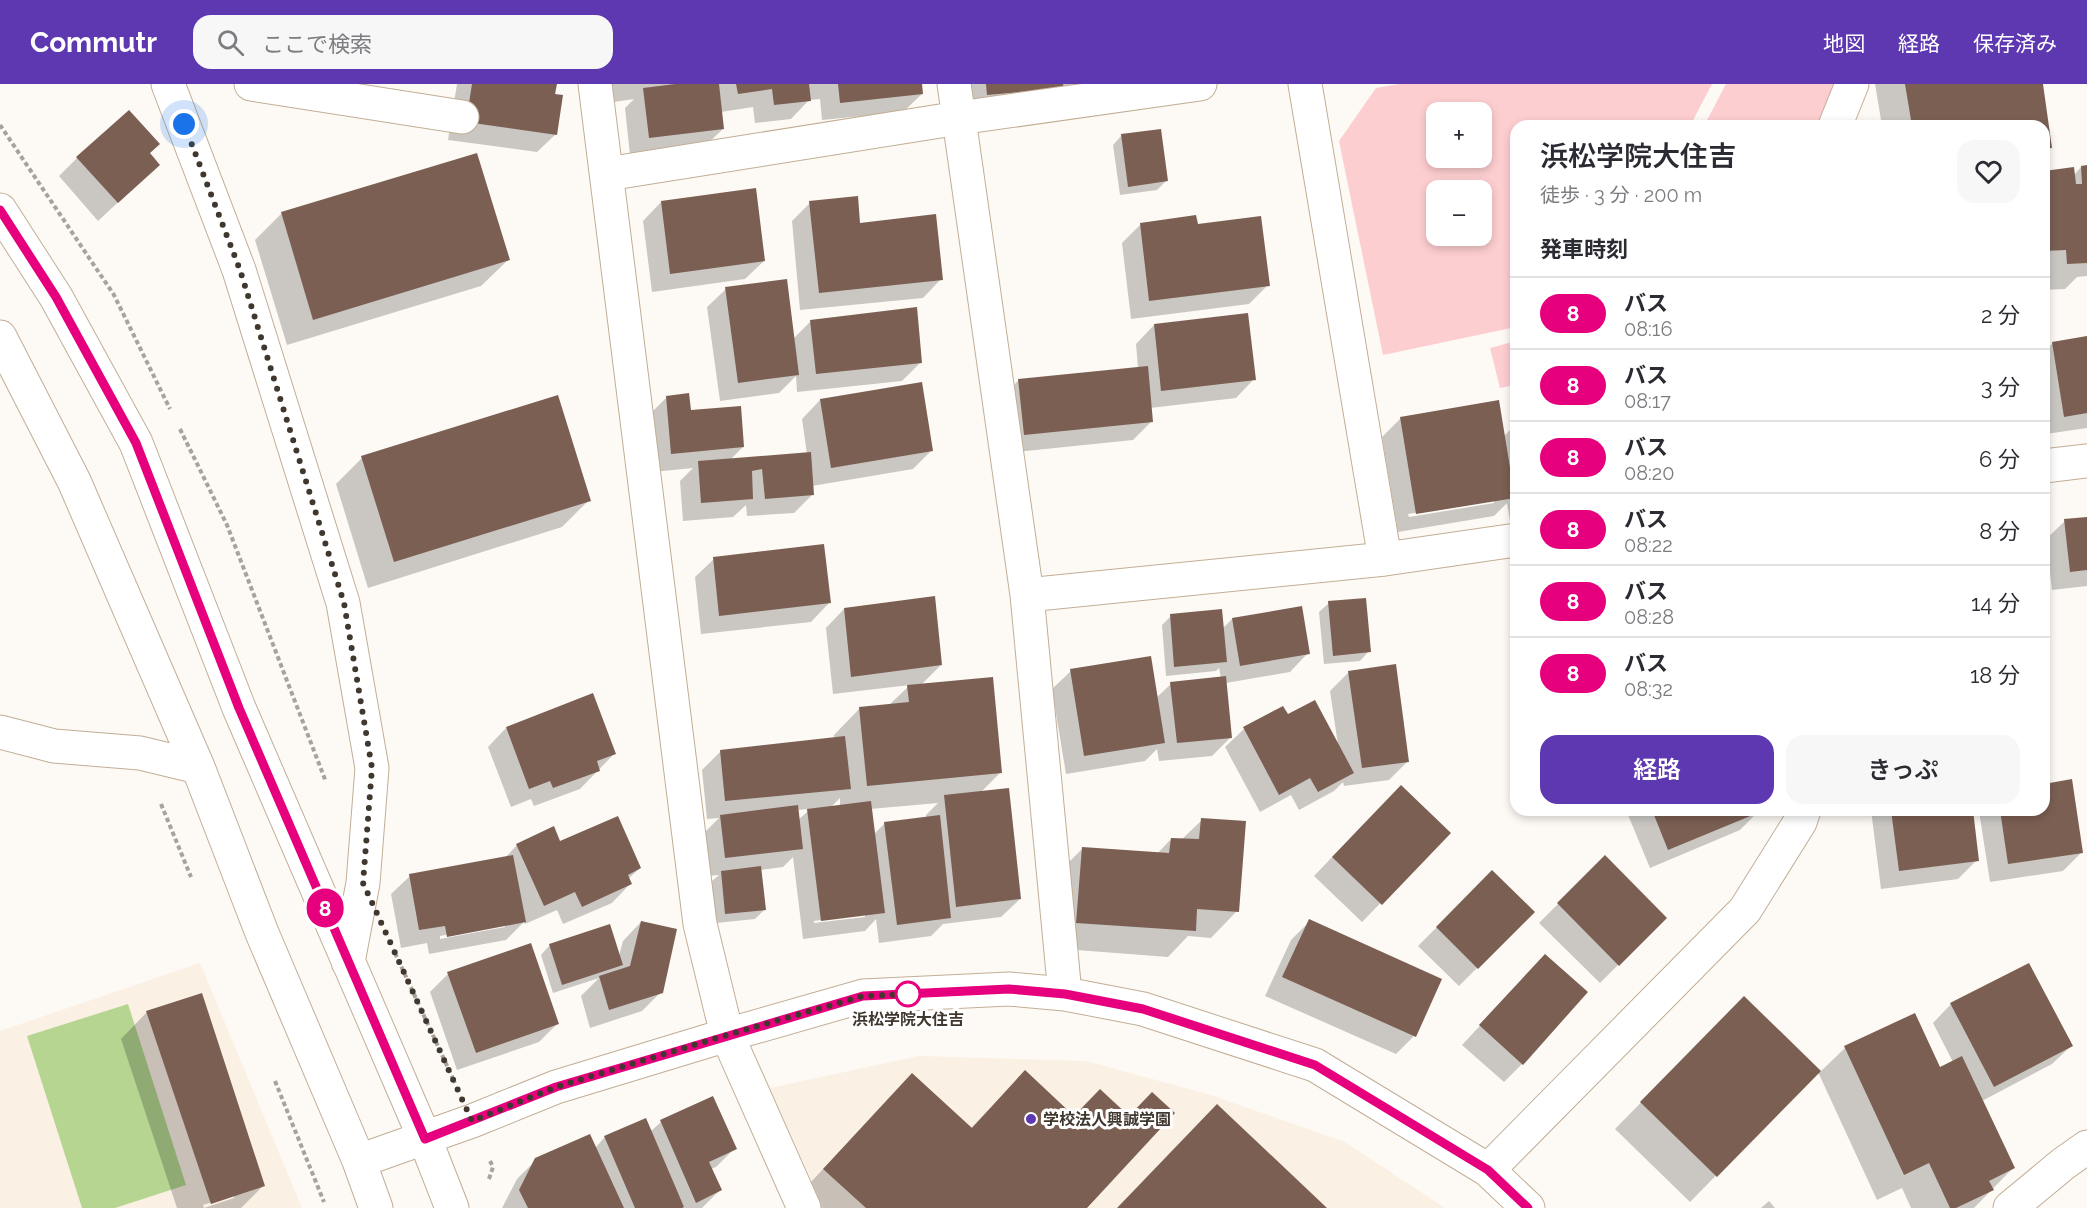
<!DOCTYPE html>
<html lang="ja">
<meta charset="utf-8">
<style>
body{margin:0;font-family:Raleway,"Noto Sans JP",sans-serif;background:#f7f7f7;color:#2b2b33;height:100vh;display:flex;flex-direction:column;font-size:22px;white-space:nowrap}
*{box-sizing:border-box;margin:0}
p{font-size:20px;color:#7c7c81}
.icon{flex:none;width:33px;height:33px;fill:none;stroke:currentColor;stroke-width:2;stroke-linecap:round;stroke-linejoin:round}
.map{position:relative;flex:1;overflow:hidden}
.details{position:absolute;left:1510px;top:36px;width:540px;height:696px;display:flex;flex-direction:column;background:#fff;border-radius:18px;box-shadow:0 3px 9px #0003}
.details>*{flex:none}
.badge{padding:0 12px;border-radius:20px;font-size:21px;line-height:39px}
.controls{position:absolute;left:1426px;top:18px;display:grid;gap:12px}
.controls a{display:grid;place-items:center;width:66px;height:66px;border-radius:12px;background:#fff;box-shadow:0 3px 9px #0003;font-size:30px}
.you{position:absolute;width:30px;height:30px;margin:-15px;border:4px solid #fff;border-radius:50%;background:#1a73e8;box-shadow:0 0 0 9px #1a73e833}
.map>.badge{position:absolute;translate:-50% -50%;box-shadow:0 0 0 3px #fff}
h2{padding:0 30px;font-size:22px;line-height:54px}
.round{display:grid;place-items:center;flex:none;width:63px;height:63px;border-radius:18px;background:#f7f7f7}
.summary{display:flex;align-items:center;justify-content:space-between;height:102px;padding:0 30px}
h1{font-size:28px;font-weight:600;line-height:45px}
.primary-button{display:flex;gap:12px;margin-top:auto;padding:12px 30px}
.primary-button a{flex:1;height:69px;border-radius:18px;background:#5e38b0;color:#fff;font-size:24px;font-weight:600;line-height:69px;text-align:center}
.primary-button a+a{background:#f7f7f7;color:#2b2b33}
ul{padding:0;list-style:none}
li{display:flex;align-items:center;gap:18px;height:72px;padding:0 30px;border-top:2px solid #e1e1e2}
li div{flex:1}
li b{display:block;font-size:22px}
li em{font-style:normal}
li .badge{min-width:66px;font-weight:700;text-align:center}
header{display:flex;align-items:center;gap:36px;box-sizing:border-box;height:84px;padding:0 30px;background:#5e38b0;color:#fff}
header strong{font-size:28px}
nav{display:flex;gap:33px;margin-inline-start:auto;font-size:21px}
.search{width:420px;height:54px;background:#f7f7f7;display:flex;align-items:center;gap:15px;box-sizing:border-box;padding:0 21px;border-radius:18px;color:#7c7c81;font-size:22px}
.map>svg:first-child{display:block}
</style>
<header>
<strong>Commutr</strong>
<div class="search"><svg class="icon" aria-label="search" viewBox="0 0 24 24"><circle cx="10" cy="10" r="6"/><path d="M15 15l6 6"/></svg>ここで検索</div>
<nav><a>地図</a><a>経路</a><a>保存済み</a></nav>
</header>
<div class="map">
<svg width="2087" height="1124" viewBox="0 0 2087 1124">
<rect width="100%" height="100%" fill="#fdf9f4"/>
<path fill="#fbf0e4" d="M 200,879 L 302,1124 L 0,1124 L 0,947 Z
M 919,972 L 1086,977 L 1211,1011 L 1345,1058 L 1445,1124 L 824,1124 L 770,1004 Z"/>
<path fill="#fdced0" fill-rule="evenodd" d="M 1399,0 L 1712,0 L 1690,42 L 1516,42 L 1516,243 L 1383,271 L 1339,57 L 1376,4 ZM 1482,28 L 1482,74 L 1437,74 L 1437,28 ZM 1482,106 L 1482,152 L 1437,152 L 1437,106 Z
M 1726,0 L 1833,0 L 1820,42 L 1704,42 Z
M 1516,257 L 1516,301 L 1500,304 L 1490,264 Z"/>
<path fill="#b5d591" d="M 128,920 L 186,1101 L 115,1124 L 82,1124 L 27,952 Z"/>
<path fill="#0003" fill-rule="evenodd" d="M 457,0 L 555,0 L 556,50 L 537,68 L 448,56 Z
M 611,0 L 921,0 L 922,10 L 903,28 L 822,36 L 820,15 L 809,16 L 791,35 L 755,39 L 753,23 L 721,28 L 723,45 L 704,63 L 630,71 L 625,24 L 634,15 L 614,18 Z
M 966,0 L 1128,0 L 969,29 Z
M 1875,0 L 2041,0 L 2051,63 L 2044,70 L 2044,42 L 1882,42 Z
M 1122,51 L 1167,96 L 1157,106 L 1120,111 L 1113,61 Z
M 149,70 L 158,81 L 98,137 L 59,92 L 77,74 Z
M 2081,83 L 2087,83 L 2087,192 L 2077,193 L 2065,205 L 2044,206 L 2044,88 L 2074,91 Z
M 661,118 L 764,177 L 745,195 L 652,208 L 643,137 Z
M 810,119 L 941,195 L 923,214 L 800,226 L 792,137 Z
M 282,129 L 508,176 L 481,202 L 287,261 L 255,156 Z
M 1141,140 L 1196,142 L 1268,201 L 1249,220 L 1131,235 L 1122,159 Z
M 726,205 L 793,255 L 811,237 L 921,278 L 902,297 L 797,308 L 796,292 L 779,309 L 720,317 L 707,223 Z
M 1154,241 L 1254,295 L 1236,314 L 1150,324 L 1151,338 L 1133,356 L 1005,369 L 1000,315 L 1019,296 L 1138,284 L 1136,260 Z
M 2087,253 L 2087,344 L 2046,350 L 2044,267 L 2053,259 Z
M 667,313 L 743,363 L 730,376 L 807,370 L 802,335 L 820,316 L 931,367 L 913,385 L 812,402 L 813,410 L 794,429 L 747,432 L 746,421 L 733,433 L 683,437 L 680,397 L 693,384 L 653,388 L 648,332 Z
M 1401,334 L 1503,353 L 1516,340 L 1516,448 L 1512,449 L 1507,419 L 1494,432 L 1398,448 L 1382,353 ZM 1494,416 L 1494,419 L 1409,433 L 1408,430 Z
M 362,374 L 589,416 L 562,443 L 368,504 L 336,400 Z
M 2087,434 L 2087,502 L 2052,506 L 2046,455 L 2065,437 Z
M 714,475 L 829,519 L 811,538 L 701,550 L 695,493 Z
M 1329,519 L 1369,567 L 1360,577 L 1324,580 L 1319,528 Z
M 844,525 L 941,581 L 920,602 L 1000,689 L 981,708 L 1020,815 L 1001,833 L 943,840 L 931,852 L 879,859 L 876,835 L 865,847 L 803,855 L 793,773 L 783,783 L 760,786 L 765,825 L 755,835 L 716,839 L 712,797 L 719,791 L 707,792 L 702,751 L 719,734 L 707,735 L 702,686 L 721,667 L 834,655 L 834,651 L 860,624 L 889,621 L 910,601 L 833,610 L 826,544 ZM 840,714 L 840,722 L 830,724 ZM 938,719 L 926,731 L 926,734 L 885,739 L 873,751 L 870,725 ZM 809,725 L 806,729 L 798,736 L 797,726 ZM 865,830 L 865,833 L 814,839 L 814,837 Z
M 1171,532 L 1222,545 L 1232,535 L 1308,569 L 1290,588 L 1226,599 L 1231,653 L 1212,672 L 1159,677 L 1157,665 L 1145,677 L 1066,690 L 1052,605 L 1071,587 L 1156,614 L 1171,600 L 1221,594 L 1219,584 L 1216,587 L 1166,592 L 1162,541 Z
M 1349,588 L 1408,677 L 1389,696 L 1344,702 L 1343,698 L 1334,707 L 1299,726 L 1291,711 L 1260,728 L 1225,663 L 1244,645 L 1283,624 L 1288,632 L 1338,661 L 1330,607 Z
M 506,644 L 614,670 L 580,705 L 534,722 L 531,715 L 511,723 L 488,663 Z
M 1382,721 L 1449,749 L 1362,838 L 1314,792 Z
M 1626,726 L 1758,726 L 1759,727 L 1740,746 L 1650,784 Z
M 1871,726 L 1971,726 L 1977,776 L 1958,795 L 1881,805 Z
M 2044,726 L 2081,769 L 2063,787 L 1990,798 L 1979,727 Z
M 1202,736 L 1237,827 L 1211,854 L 1188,852 L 1168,873 L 1050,864 L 1056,791 L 1082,765 L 1157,770 L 1171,755 L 1181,756 Z
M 560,759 L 640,784 L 628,795 L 630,800 L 612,819 L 563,840 L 557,826 L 525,840 L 524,838 L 506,856 L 429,870 L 427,859 L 401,864 L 391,810 L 410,792 L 505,774 L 517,761 ZM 505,840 L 505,843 L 440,855 L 440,852 Z
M 1605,773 L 1665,834 L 1600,899 L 1539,839 Z
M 1492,788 L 1533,828 L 1459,902 L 1418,862 Z
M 1310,837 L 1414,952 L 1396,970 L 1265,912 L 1291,856 Z
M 641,838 L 661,908 L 642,927 L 590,944 L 581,912 L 599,894 L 553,909 L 541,871 L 550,861 L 619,872 L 623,857 Z
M 1545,872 L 1522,980 L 1504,998 L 1462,961 Z
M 448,890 L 558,939 L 539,958 L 457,986 L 430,908 Z
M 1744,914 L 1820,988 L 1845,964 L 1939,985 L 1953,978 L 1933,939 L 1951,920 L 2071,962 L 2052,980 L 1982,1017 L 2013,1084 L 1974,1124 L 1911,1124 L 1902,1104 L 1877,1116 L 1818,988 L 1690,1118 L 1615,1045 Z
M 147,928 L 263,1102 L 241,1124 L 177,1124 L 121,955 ZM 234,1111 L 234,1114 L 204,1124 L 203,1121 Z
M 1025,988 L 1085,1124 L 798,1124 L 792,1118 L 912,991 L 970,1045 Z
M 712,1014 L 735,1064 L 716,1083 L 711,1085 L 720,1106 L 702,1124 L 502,1124 L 517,1095 L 536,1076 L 595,1064 L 605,1053 L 650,1048 L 661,1038 Z
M 1769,1117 L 1775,1124 L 1761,1124 Z"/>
<path fill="#7b5f53" d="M 472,0 L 557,0 L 555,10 L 563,11 L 557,51 L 466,38 Z
M 675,0 L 719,0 L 724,45 L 649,54 L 643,4 Z
M 736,0 L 809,0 L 811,17 L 774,21 L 772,5 L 738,10 Z
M 838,0 L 922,0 L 923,10 L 840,19 Z
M 986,0 L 1063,0 L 1064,4 L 987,11 Z
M 1905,0 L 2043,0 L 2052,64 L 2044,65 L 2044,42 L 1912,42 Z
M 129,26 L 160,60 L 150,69 L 160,81 L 118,119 L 76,73 Z
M 1161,45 L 1168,97 L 1128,103 L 1121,50 Z
M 477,69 L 510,176 L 313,236 L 281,128 Z
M 2087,81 L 2087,179 L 2067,180 L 2066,166 L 2044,167 L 2044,87 L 2074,83 L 2076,100 L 2082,100 L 2081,82 Z
M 756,104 L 765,177 L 670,190 L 661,117 Z
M 858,112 L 860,139 L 936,130 L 943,196 L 819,209 L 809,117 Z
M 1196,131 L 1198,140 L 1261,132 L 1270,202 L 1149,217 L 1140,139 Z
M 787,195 L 799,291 L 738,299 L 725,203 Z
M 917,223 L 922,279 L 816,290 L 810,236 Z
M 1248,229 L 1256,296 L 1161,307 L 1154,240 Z
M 2087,252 L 2087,329 L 2064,333 L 2052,258 Z
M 1148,282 L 1153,338 L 1024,351 L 1018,295 Z
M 922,298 L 933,367 L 831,384 L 820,315 Z
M 689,309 L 691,326 L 741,322 L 744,363 L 671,370 L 666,312 Z
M 558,311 L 591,417 L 394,478 L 361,372 Z
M 1499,316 L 1515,414 L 1416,430 L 1400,333 Z
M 811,368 L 814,411 L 765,415 L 762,385 L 752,387 L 753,415 L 701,419 L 698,377 Z
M 2087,433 L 2087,486 L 2070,488 L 2064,435 Z
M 824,460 L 831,519 L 719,532 L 713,473 Z
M 935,512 L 942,581 L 851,593 L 844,524 Z
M 1366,514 L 1371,568 L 1333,572 L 1328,517 Z
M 1302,522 L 1310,570 L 1240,582 L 1232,534 Z
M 1222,525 L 1227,578 L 1174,583 L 1170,530 Z
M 1151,572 L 1165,659 L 1084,672 L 1070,585 Z
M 1396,580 L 1409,678 L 1362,684 L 1348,587 Z
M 1226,592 L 1232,654 L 1177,659 L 1170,598 Z
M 993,593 L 1002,689 L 867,702 L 859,623 L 909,618 L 907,601 Z
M 593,609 L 616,670 L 597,677 L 600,687 L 553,704 L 550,697 L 529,705 L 506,643 Z
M 1315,616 L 1354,689 L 1318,708 L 1310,694 L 1279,711 L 1243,643 L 1283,622 L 1288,630 Z
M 845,652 L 851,705 L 725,717 L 720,666 Z
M 2072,695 L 2083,769 L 2008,780 L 2000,726 L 2044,726 L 2044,700 Z
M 1401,701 L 1451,749 L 1382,821 L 1332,773 Z
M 1009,704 L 1021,815 L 956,823 L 944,711 Z
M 871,717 L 885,829 L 821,837 L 807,725 Z
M 798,721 L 803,765 L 725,774 L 720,731 Z
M 1652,726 L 1760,726 L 1760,728 L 1668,766 Z
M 1891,726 L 1973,726 L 1979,777 L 1899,787 Z
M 940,731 L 951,834 L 897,841 L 884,738 Z
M 618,732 L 641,784 L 628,791 L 632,800 L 582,823 L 575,808 L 544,822 L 516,760 L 554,742 L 560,757 Z
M 1201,734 L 1246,737 L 1239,828 L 1197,825 L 1196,847 L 1076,839 L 1082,763 L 1169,769 L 1171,754 L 1199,755 Z
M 513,771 L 526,838 L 447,853 L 445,842 L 419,846 L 409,790 Z
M 1605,771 L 1667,834 L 1619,882 L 1557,819 Z
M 761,782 L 766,826 L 725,830 L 721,787 Z
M 1492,786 L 1535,828 L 1478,885 L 1436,843 Z
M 1309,835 L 1442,895 L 1416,953 L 1282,893 Z
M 641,837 L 677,845 L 663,909 L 609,926 L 599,892 L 630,882 Z
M 610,840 L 623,881 L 562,901 L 549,860 Z
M 531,859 L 559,940 L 476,969 L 447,888 Z
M 1545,870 L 1588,908 L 1523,981 L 1479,941 Z
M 2029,879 L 2073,962 L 1994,1003 L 1950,919 Z
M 202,909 L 265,1102 L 211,1120 L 146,927 Z
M 1744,912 L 1821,987 L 1717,1093 L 1640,1018 Z
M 1915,929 L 1940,983 L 1962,972 L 2015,1084 L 1989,1097 L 1994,1106 L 1956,1124 L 1950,1124 L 1929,1079 L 1904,1091 L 1844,962 Z
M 1025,986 L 1074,1032 L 1100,1005 L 1129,1032 L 1152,1008 L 1175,1029 L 1087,1124 L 866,1124 L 823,1085 L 912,989 L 972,1044 Z
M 713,1012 L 737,1065 L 709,1078 L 722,1106 L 696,1119 L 660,1036 Z
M 1217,1020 L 1327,1124 L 1117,1124 Z
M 646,1034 L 684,1123 L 682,1124 L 635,1124 L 604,1052 Z
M 590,1050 L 624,1124 L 528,1124 L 519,1106 L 535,1074 Z"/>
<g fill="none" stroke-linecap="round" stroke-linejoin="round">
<defs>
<path id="minor" d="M 168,0 L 239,186 L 343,519 L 372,684 L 363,799 L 348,878
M 251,0 L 462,33
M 595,0 L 700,840 L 727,951 L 804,1124
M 954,0 L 1027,511 L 1065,910
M 1305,0 L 1385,475
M 1835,42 L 1852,0
M 607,90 L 959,34 L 1200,0
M 0,126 L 56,213 L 136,359 L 239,624 L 425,1055 L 452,1124
M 0,253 L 74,397 L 198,683 L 262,849 L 359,1077 L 376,1124
M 2044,382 L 2087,377
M 1027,511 L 1385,475 L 1516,456
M 0,648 L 54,662 L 140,669 L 198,683
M 359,1077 L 472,1037 L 556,1003 L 727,951 L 863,912 L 1009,905 L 1065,910 L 1143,925 L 1315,981 L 1488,1086 L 1528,1124
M 1488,1086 L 1745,826 L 1800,738 L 1804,726
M 2010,1124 L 2063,1080 L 2087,1063"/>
</defs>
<use href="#minor" stroke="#c2ae96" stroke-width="35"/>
<path stroke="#a8a29b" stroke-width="4" stroke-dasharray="4.5 3" stroke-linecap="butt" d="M 0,41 L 114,211 L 170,325
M 180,345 L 227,441 L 326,698
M 161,720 L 191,793
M 395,869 L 455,999
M 275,997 L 324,1118
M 489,1095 L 493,1083 L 490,1077"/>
<use href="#minor" stroke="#fff" stroke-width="33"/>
</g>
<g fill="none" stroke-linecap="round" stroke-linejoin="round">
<defs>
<path id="line" d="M 0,126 L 56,213 L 136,359 L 239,624 L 425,1055 L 556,1003 L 863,912 L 1009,905 L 1065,910 L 1143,925 L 1315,981 L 1488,1086 L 1528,1124"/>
</defs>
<use href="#line" stroke="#fff" stroke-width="14"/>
<use href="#line" stroke="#e6007e" stroke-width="9"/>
<path stroke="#40382e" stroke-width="6" stroke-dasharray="0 10.8" d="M 184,40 L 240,186 L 344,519 L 372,684 L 363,799 L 472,1037 L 556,1003 L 727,951 L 863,912 L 908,910"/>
</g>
<circle fill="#fff" stroke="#e6007e" stroke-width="3" cx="908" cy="910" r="12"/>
<circle fill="#5e38b0" stroke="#fff" stroke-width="2" cx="1031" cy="1035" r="6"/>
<g text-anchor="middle" stroke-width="6" stroke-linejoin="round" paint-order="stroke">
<g font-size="16" font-weight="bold" fill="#40382e" stroke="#fff">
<text x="908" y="941">浜松学院大住吉</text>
</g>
<g font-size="16" font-weight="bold" fill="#40382e" stroke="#fff" text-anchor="start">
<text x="1043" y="1041">学校法人興誠学園</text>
</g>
</g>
</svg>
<div class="controls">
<a>+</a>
<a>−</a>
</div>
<div class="you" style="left:184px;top:40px"></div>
<b class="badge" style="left:325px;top:824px;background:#e6007e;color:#fff">8</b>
<section class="details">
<div class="summary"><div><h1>浜松学院大住吉</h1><p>徒歩 · 3 分 · 200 m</p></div><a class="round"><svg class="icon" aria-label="heart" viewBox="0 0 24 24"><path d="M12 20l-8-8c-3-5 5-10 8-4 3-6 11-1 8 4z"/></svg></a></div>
<h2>発車時刻</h2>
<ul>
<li><span class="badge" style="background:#e6007e;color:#fff">8</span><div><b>バス</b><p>08:16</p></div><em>2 分</em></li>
<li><span class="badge" style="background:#e6007e;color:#fff">8</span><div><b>バス</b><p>08:17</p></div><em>3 分</em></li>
<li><span class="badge" style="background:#e6007e;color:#fff">8</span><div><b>バス</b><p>08:20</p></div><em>6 分</em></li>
<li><span class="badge" style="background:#e6007e;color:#fff">8</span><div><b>バス</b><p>08:22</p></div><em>8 分</em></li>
<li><span class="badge" style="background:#e6007e;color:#fff">8</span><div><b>バス</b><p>08:28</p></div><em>14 分</em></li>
<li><span class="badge" style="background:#e6007e;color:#fff">8</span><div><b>バス</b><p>08:32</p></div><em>18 分</em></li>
</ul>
<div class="primary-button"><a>経路</a><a>きっぷ</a></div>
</section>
</div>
